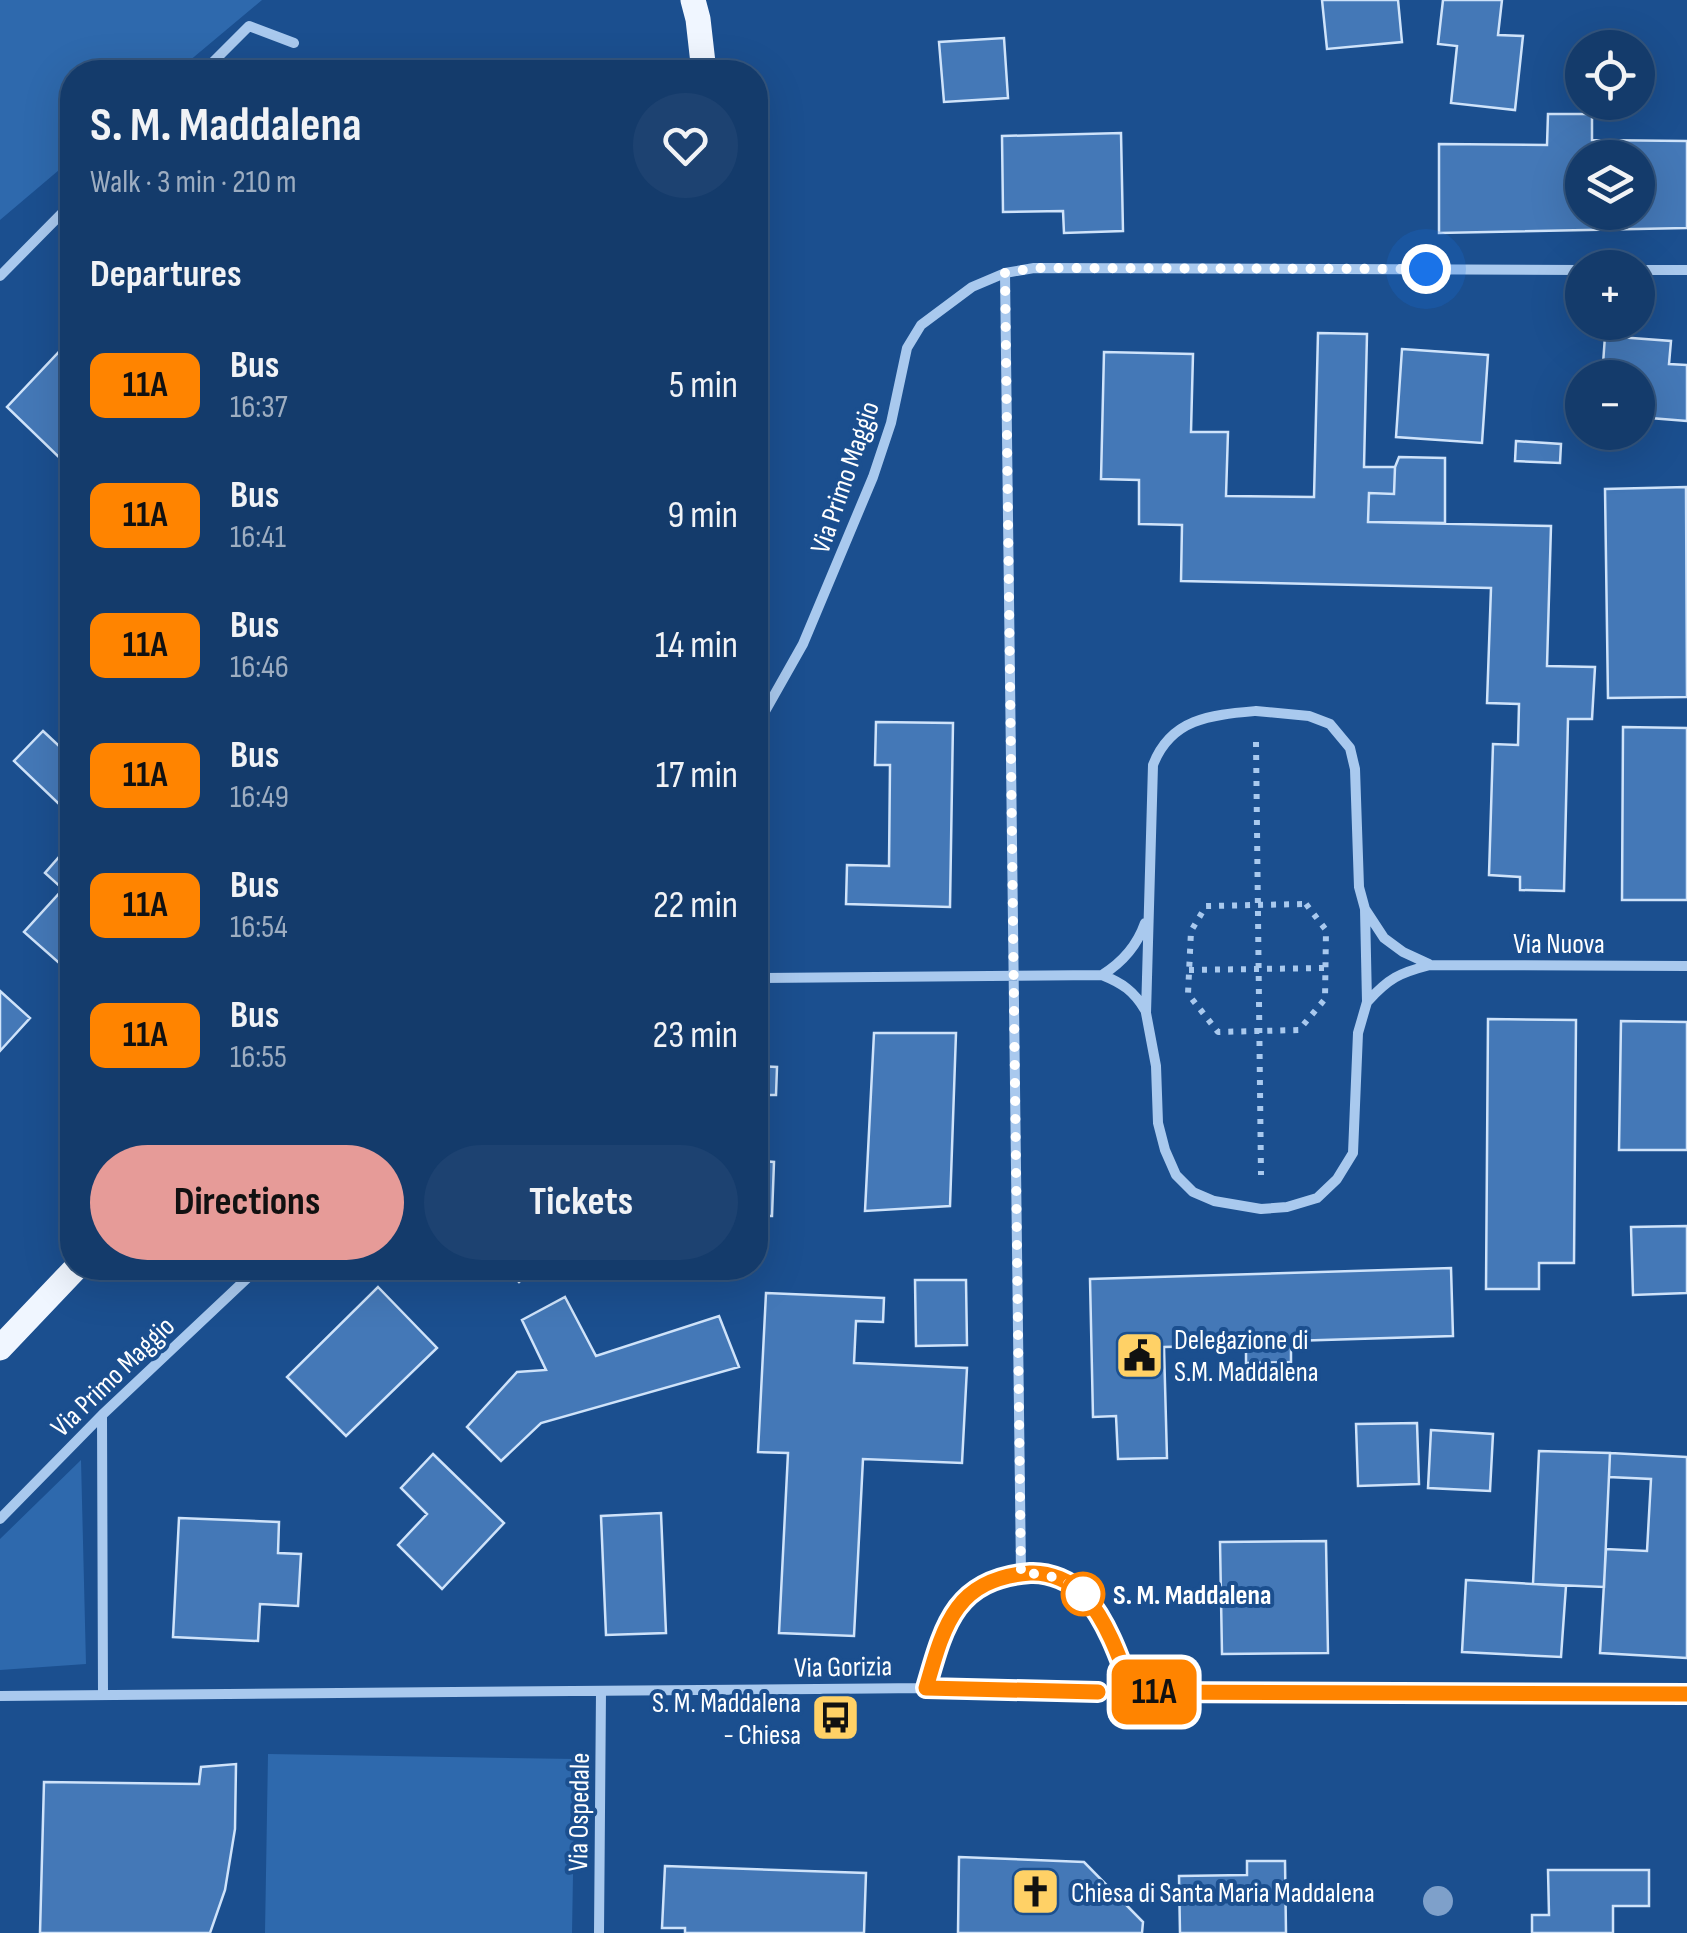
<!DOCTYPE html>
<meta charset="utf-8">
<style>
body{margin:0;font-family:"Sofia Sans Condensed",sans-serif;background:#1d4271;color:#f1f3f6;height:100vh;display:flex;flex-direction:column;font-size:38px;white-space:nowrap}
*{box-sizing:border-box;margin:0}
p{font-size:32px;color:#9dadc1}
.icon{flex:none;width:55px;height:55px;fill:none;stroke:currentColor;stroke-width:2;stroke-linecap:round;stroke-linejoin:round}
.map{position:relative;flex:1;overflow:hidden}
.side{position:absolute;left:60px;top:60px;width:708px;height:1220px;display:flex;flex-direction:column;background:#143b6b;border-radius:40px;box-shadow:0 10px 40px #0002,0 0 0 2px #33557e}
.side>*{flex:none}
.badge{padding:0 20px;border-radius:15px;font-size:35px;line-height:65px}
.tools{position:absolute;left:1565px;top:30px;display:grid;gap:20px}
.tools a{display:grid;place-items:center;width:90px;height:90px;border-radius:50%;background:#143b6b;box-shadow:0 10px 40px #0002,0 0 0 2px #33557e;font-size:50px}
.you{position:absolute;width:50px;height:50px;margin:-25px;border:8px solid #fff;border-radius:50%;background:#1a73e8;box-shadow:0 0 0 15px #1a73e833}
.map>.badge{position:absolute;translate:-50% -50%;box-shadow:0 0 0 5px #fff}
h2{padding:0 30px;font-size:38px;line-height:90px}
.round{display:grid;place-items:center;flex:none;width:105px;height:105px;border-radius:52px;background:#1d4271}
.headline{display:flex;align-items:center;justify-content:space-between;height:170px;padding:0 30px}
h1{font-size:48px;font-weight:700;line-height:75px}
.action{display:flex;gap:20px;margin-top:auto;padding:20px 30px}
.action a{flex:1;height:115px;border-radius:60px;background:#e69b98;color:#111;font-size:40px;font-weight:700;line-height:115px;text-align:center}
.action a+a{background:#1d4271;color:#f1f3f6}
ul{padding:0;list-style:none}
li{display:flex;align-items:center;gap:30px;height:130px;padding:0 30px}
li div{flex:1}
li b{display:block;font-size:38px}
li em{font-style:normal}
li .badge{min-width:110px;font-weight:700;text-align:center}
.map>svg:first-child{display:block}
</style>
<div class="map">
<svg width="1687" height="1933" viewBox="0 0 1687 1933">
<rect width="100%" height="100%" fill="#1b4f8f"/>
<path fill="#2e69ad" d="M 0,0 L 262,0 L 176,72 L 72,72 L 72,159 L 0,220 Z
M 81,1460 L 86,1664 L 0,1670 L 0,1539 Z
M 268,1754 L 575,1759 L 572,1933 L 265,1933 Z"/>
<path fill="#4478b7" stroke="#cfe3fa" stroke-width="2.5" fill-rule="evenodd" d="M 1322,0 L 1398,0 L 1402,42 L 1327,49 Z
M 1443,0 L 1502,0 L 1498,35 L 1523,36 L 1515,110 L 1451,103 L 1457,46 L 1438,44 Z
M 1004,38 L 1008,98 L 944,102 L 939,42 Z
M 1548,114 L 1592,114 L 1592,140 L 1687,141 L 1687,228 L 1439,233 L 1439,144 L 1547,145 ZM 1582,158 L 1638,158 L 1638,212 L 1582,212 Z
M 1121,133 L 1123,231 L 1064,233 L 1063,211 L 1003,212 L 1002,136 Z
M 1318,333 L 1367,334 L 1364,467 L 1395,467 L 1394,494 L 1369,493 L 1368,522 L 1551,526 L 1547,666 L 1595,667 L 1592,719 L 1568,719 L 1564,891 L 1520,890 L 1520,877 L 1489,875 L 1493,744 L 1518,745 L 1519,704 L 1487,703 L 1491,588 L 1181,581 L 1182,525 L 1139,524 L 1139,480 L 1101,479 L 1104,352 L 1193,354 L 1191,432 L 1228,432 L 1226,496 L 1314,497 Z
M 1605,336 L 1671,341 L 1669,364 L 1687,365 L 1687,421 L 1638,417 L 1638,378 L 1602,378 Z
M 72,338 L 72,459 L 67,465 L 7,407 Z
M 1402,349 L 1488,355 L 1482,443 L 1396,437 Z
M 1516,441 L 1561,444 L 1560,463 L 1515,461 Z
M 1399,457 L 1445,458 L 1445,523 L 1368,522 L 1369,493 L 1394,494 L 1395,467 Z
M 1686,487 L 1687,697 L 1608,698 L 1605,489 Z
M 876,722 L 953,723 L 950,907 L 846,904 L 847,865 L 889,866 L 890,765 L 875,765 Z
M 1623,727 L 1687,728 L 1687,900 L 1622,900 Z
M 43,731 L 72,758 L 72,800 L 67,795 L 59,804 L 14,761 Z
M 72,842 L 72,962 L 66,969 L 24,932 L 63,889 L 45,873 Z
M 0,991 L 30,1018 L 0,1051 Z
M 1488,1019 L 1576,1020 L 1574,1263 L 1539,1263 L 1539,1289 L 1486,1289 Z
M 1621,1021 L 1687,1022 L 1687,1150 L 1619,1150 Z
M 874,1033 L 956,1033 L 950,1206 L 865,1211 Z
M 755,1066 L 777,1067 L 776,1095 L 764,1095 L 762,1161 L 774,1162 L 772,1216 L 755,1216 Z
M 1687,1226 L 1687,1293 L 1633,1295 L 1631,1227 Z
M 505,1268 L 534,1268 L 519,1282 Z
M 1451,1268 L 1453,1336 L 1291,1341 L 1291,1362 L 1246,1363 L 1246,1345 L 1164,1347 L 1167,1458 L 1118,1459 L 1116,1416 L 1093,1417 L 1090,1279 Z
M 915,1280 L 966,1280 L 967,1345 L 916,1346 Z
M 378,1287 L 437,1348 L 346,1436 L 287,1377 Z
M 766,1293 L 884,1298 L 883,1322 L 856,1321 L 854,1363 L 967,1368 L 962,1463 L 863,1459 L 854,1636 L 779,1633 L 788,1453 L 758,1452 Z
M 565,1297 L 596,1356 L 719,1316 L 739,1367 L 541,1423 L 501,1461 L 467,1427 L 517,1372 L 546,1370 L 522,1320 Z
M 1417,1423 L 1419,1484 L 1358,1486 L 1356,1424 Z
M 1431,1430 L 1493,1434 L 1490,1491 L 1428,1488 Z
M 1539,1451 L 1610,1453 L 1604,1587 L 1533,1584 Z
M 1610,1453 L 1687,1457 L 1687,1658 L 1600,1653 L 1606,1549 L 1647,1551 L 1651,1479 L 1609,1477 Z
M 433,1454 L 504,1523 L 442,1589 L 398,1545 L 427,1514 L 401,1488 Z
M 661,1513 L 666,1633 L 606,1635 L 601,1516 Z
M 179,1518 L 279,1522 L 278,1553 L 301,1554 L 298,1606 L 260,1604 L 258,1641 L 173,1637 Z
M 1326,1541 L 1328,1653 L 1222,1654 L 1220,1542 Z
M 1466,1580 L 1566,1586 L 1561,1657 L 1462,1652 Z
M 236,1764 L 235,1829 L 225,1890 L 210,1933 L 40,1933 L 44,1782 L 199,1784 L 201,1767 Z
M 959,1857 L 1084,1862 L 1143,1922 L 1142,1933 L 958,1933 Z
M 1247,1861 L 1285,1861 L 1286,1933 L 1180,1933 L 1179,1876 L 1247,1875 Z
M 665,1866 L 866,1873 L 864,1933 L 685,1933 L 685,1928 L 662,1928 Z
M 1548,1870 L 1649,1870 L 1649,1906 L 1613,1906 L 1613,1933 L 1532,1933 L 1532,1915 L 1549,1915 Z"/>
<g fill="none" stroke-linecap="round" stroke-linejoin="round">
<path stroke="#a9c9ee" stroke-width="6" stroke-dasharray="5 8" stroke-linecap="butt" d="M 1256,742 L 1261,1175
M 1306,904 L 1326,930 L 1325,999 L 1299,1030 L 1218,1032 L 1188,994 L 1191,931 L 1206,906 Z
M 1189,970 L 1326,968"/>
<path stroke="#a9c9ee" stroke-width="10" d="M 203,72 L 249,26 L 294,43
M 1638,270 L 1687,270
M 1005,273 L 1021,1574
M 0,276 L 72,203
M 1256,711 L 1309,716 L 1330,724 L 1350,748 L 1355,769 L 1359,887 L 1365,909 L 1367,1002 L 1358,1033 L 1353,1153 L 1337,1179 L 1317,1198 L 1287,1207 L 1261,1209 L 1214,1201 L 1193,1192 L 1176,1175 L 1165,1150 L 1158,1123 L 1156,1066 L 1146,1013 L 1153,765 C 1171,718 1211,715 1256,711 Z
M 755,729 L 803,644 L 873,477 L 891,423 L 907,348 L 921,325 L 972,287 L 1005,273 L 1034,268 L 1582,270
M 1365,909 L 1384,938 L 1403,952 L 1429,964
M 1102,975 C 1123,962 1137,946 1145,923
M 755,978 L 1102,975 C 1122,983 1134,991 1145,1010
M 1367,1002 C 1389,978 1399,973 1430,965 L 1687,966
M 102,1415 L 103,1695
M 0,1519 L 102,1415 L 258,1268
M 926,1688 C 944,1625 954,1578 1030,1573 C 1049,1572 1072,1581 1085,1596 C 1108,1623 1120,1659 1132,1692
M 0,1696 L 926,1688 L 1132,1692 L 1687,1694
M 599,1933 L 601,1691"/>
<path stroke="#f0f6ff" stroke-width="25" d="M 693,0 L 698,19 L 704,72
M 0,1348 L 76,1268"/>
</g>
<circle fill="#7ea0ca" cx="1438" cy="1901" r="15"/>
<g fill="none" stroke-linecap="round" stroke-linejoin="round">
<defs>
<path id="line" d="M 1098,1692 L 926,1688 C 944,1625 955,1579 1030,1573 C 1049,1572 1072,1581 1085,1596 C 1108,1623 1120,1659 1132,1692 L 1687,1694"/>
</defs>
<use href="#line" stroke="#fff" stroke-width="22"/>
<use href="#line" stroke="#ff8400" stroke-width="15"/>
<path stroke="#fff" stroke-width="10" stroke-dasharray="0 18" d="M 1083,1594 C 1064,1579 1046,1572 1021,1574 L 1005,273 L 1034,268 L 1426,269"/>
</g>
<defs>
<symbol id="civic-square" viewBox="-11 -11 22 22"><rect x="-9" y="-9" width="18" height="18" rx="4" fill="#ffd166" stroke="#1b4f8f"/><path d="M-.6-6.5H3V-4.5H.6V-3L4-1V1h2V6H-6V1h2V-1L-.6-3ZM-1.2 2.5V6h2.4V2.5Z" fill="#111"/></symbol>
<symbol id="bus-square" viewBox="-11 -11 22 22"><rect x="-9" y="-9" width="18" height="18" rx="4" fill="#ffd166" stroke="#1b4f8f"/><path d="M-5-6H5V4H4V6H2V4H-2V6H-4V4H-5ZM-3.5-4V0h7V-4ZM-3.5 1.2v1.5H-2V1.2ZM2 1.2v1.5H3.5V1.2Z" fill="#111"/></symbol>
<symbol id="church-square" viewBox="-11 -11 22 22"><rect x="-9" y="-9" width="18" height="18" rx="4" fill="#ffd166" stroke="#1b4f8f"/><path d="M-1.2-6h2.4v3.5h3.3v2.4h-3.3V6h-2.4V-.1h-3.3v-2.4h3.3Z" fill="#111"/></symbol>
</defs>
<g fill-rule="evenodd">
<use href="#civic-square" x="1112" y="1328" width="55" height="55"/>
<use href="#bus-square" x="808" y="1690" width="55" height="55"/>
<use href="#church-square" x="1008" y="1864" width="55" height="55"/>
</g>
<circle fill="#fff" stroke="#ff8400" stroke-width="5" cx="1083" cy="1594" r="20"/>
<g text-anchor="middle" stroke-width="8" stroke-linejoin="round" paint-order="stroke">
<g font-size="28" fill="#fff" stroke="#1b4f8f">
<text transform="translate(844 477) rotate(-71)" y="10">Via Primo Maggio</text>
<text x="1559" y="953">Via Nuova</text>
<text transform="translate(112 1376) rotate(-44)" y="10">Via Primo Maggio</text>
<text transform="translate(843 1666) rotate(-1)" y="10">Via Gorizia</text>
<text transform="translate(578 1812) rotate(-89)" y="10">Via Ospedale</text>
</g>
<g font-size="28" fill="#fff" stroke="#1b4f8f" text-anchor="start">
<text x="1174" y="1349">Delegazione di<tspan x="1174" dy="32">S.M. Maddalena</tspan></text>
<text x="801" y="1712" text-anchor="end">S. M. Maddalena<tspan x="801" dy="32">- Chiesa</tspan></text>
<text x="1071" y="1902">Chiesa di Santa Maria Maddalena</text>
</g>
<g font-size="28" font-weight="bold" fill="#fff" stroke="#1b4f8f" text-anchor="start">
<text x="1113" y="1604">S. M. Maddalena</text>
</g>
</g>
</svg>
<div class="tools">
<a><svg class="icon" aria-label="locate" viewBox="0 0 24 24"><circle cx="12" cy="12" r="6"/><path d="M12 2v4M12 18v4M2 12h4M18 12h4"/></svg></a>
<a><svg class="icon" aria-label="layers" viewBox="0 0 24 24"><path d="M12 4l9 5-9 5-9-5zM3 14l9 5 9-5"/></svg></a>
<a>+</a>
<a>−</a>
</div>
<div class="you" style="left:1426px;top:269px"></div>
<b class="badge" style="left:1154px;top:1692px;background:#ff8400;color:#111">11A</b>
<section class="side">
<div class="headline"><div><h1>S. M. Maddalena</h1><p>Walk · 3 min · 210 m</p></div><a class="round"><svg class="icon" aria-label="heart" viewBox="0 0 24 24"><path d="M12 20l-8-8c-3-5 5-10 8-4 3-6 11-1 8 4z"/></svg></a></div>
<h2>Departures</h2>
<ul>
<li><span class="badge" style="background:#ff8400;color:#111">11A</span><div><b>Bus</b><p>16:37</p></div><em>5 min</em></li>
<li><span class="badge" style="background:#ff8400;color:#111">11A</span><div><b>Bus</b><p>16:41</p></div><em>9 min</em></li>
<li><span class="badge" style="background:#ff8400;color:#111">11A</span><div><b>Bus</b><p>16:46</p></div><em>14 min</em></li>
<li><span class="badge" style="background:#ff8400;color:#111">11A</span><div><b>Bus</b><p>16:49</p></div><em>17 min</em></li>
<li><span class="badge" style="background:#ff8400;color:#111">11A</span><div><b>Bus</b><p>16:54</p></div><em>22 min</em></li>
<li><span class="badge" style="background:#ff8400;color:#111">11A</span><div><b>Bus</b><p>16:55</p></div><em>23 min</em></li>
</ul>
<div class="action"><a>Directions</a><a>Tickets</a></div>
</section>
</div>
